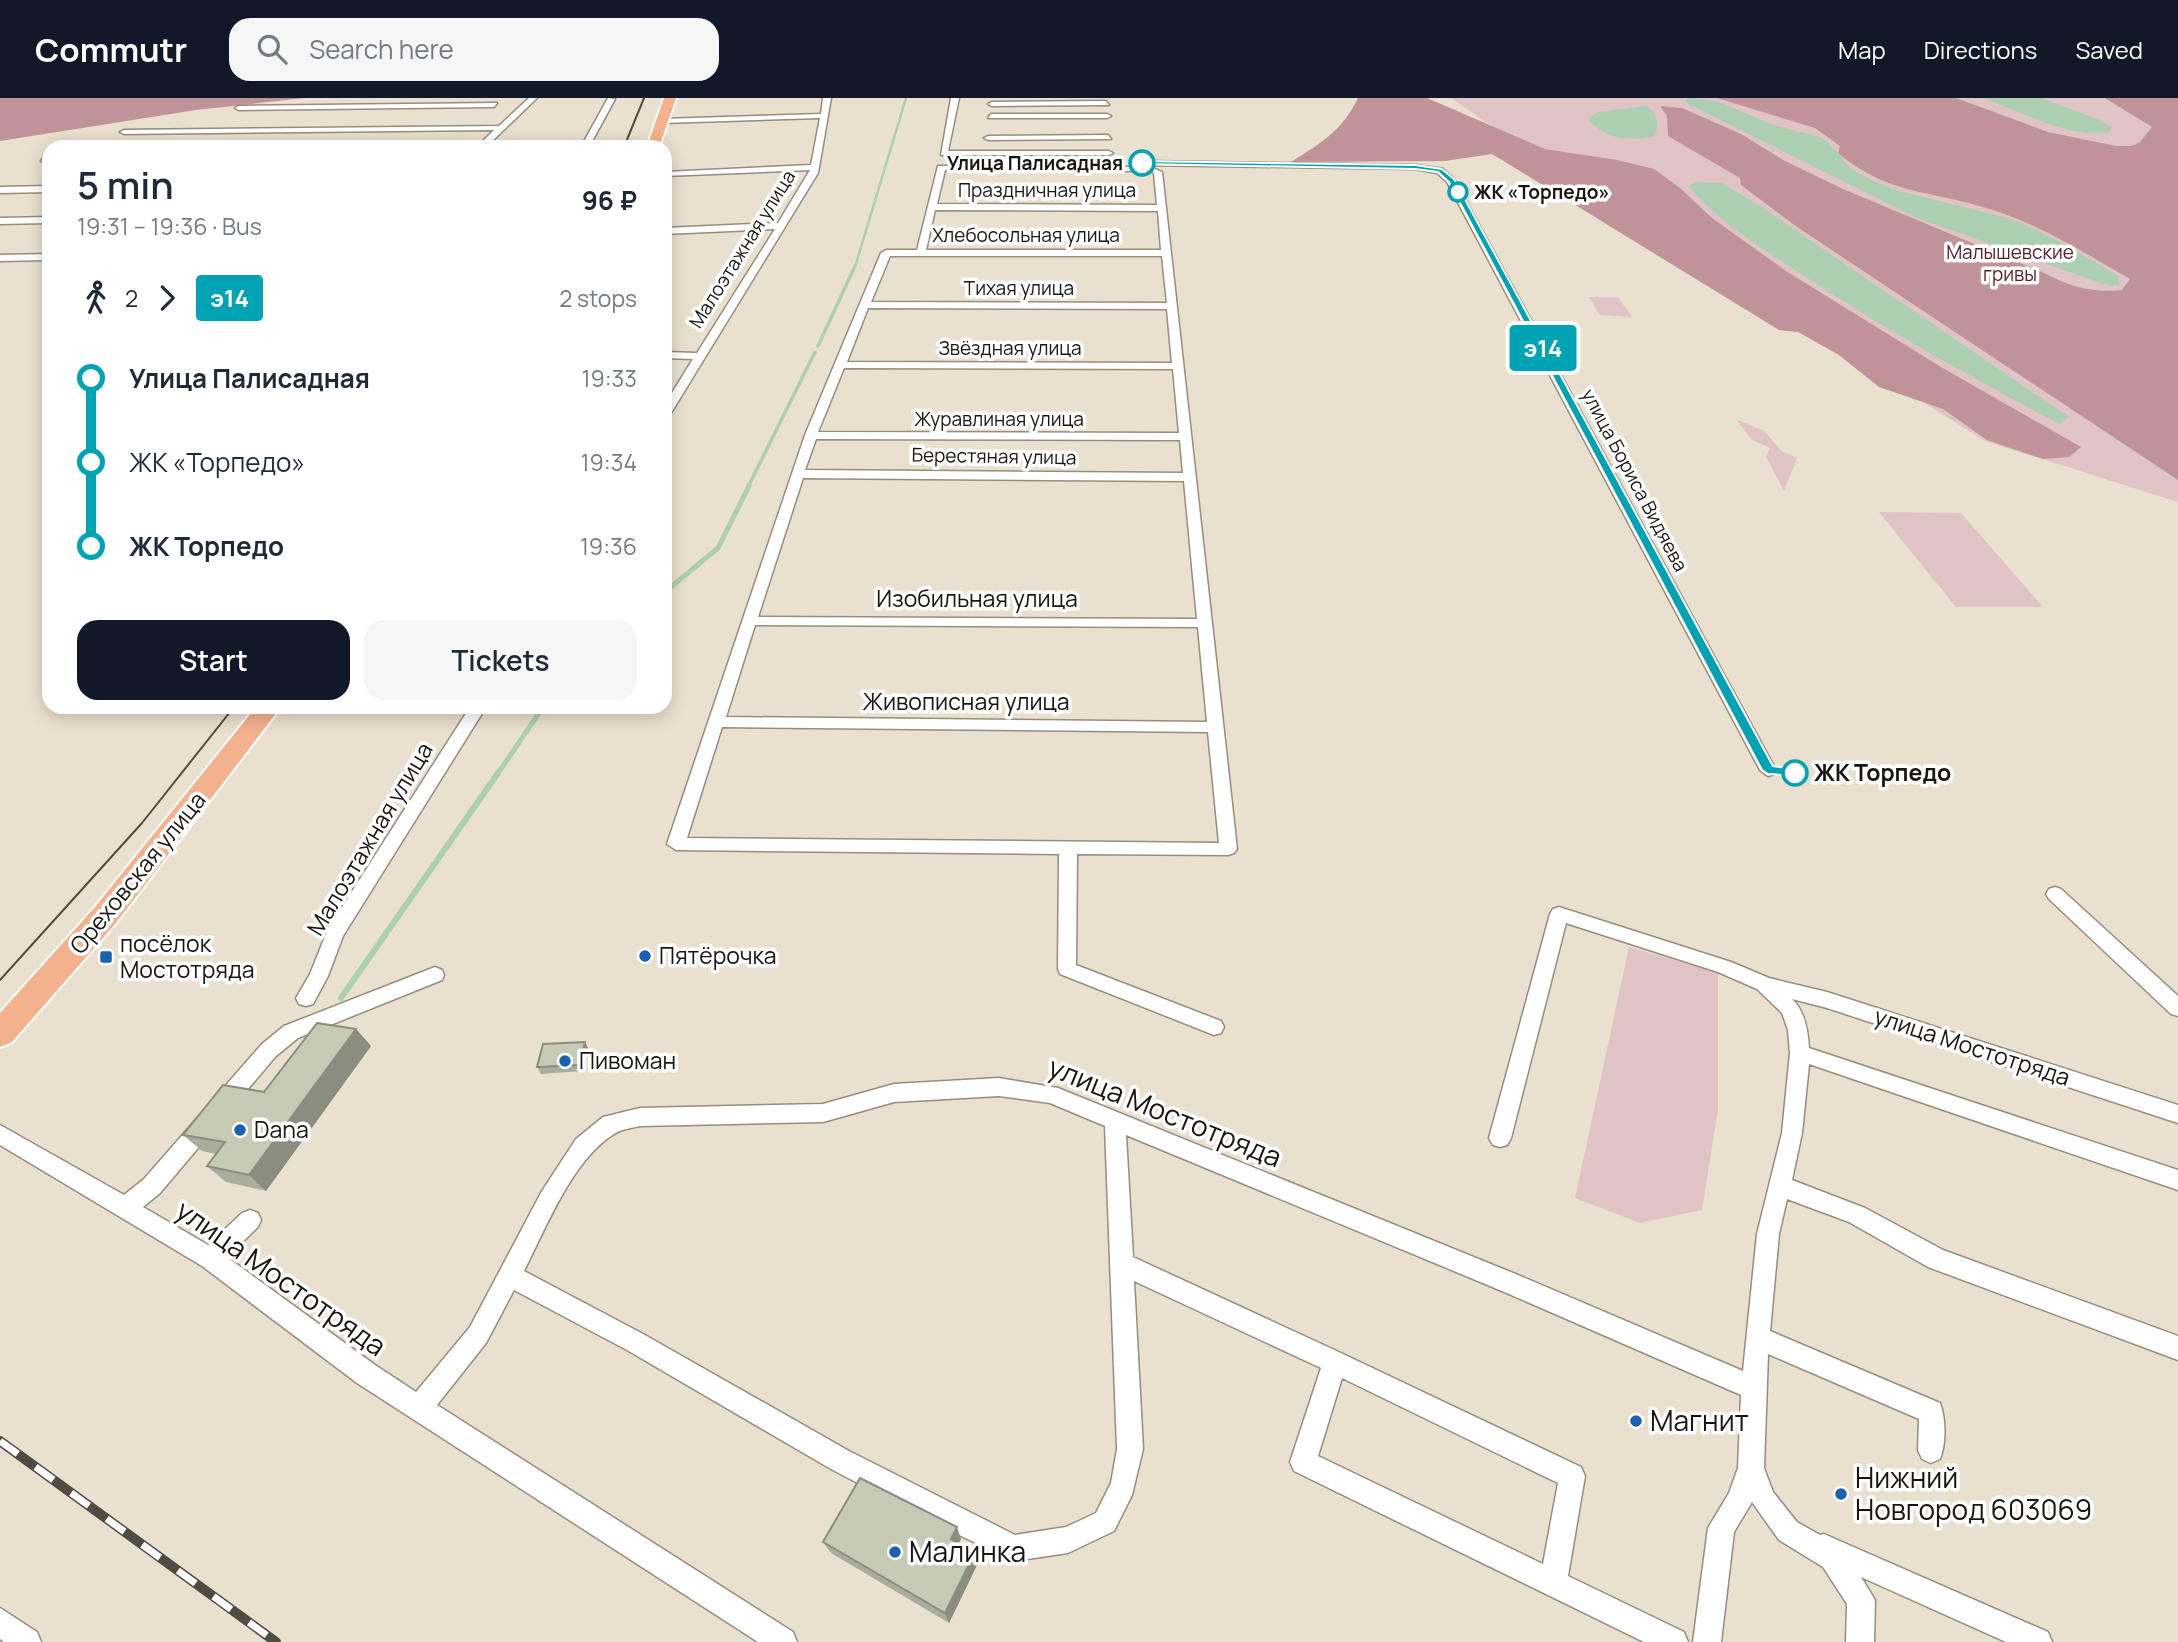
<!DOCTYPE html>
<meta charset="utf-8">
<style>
body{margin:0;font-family:Manrope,sans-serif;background:#f6f6f7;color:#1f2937;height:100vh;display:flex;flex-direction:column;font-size:26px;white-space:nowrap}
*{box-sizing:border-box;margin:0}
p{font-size:23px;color:#747a83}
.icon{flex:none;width:38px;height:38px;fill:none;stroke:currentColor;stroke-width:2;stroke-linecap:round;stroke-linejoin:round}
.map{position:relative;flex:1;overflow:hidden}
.panel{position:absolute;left:42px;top:42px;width:630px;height:574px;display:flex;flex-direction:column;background:#fff;border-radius:21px;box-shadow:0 4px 18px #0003}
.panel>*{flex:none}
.badge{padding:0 14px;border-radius:5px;font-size:24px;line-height:46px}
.map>.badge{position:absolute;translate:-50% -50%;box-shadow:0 0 0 4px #fff}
.legs{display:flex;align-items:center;gap:10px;height:77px;padding:0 35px;font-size:23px}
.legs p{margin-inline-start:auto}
.head{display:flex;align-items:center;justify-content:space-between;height:119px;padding:0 35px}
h1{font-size:38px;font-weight:600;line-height:52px}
.primary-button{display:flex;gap:14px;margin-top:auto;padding:14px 35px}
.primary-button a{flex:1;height:80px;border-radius:21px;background:#111827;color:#fff;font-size:28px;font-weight:600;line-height:80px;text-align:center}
.primary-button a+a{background:#f6f6f7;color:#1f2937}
ul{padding:0 35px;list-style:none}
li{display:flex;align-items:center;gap:24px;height:84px;font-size:26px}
li i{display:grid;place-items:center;width:10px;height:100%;margin:0 9px;background:currentColor}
li i::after{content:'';width:18px;height:18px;margin:-9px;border:5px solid;border-radius:50%;background:#fff}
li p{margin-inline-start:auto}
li:first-child i{background:linear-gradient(#0000 50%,currentColor 0)}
li:last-child i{background:linear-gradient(currentColor 50%,#0000 0)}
header{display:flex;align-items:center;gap:42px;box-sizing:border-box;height:98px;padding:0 35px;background:#111827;color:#fff}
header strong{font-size:33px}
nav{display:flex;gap:38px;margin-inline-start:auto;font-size:24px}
.search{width:490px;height:63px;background:#f6f6f7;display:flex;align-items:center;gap:18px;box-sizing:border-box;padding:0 24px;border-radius:21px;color:#747a83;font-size:26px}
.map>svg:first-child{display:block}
</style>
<header>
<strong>Commutr</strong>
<div class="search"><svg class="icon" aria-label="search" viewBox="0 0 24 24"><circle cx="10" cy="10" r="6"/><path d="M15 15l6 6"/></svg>Search here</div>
<nav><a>Map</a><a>Directions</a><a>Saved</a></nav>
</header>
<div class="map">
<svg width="2178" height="1544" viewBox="0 0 2178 1544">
<rect width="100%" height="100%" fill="#eae0cf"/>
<path fill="#dfc3c5" d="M 1451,0 L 2178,0 L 2178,404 L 1985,343 L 1575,85 Z
M 1589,199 L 1618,199 L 1632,219 L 1600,217 Z
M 1737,322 L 1763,332 L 1783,354 L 1797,360 L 1784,393 L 1766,359 L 1770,350 L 1752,342 Z
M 1879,414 L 1961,415 L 2043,509 L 1956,509 Z
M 1629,849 L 1718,875 L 1718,1011 L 1702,1112 L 1640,1125 L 1575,1100 Z"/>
<path fill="#c09398" d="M 0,0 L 305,0 L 196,12 L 0,43 Z
M 1358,0 L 1427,0 L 1545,51 L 1617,62 L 1654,71 L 1680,90 L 1712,120 L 1786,173 L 1941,269 L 2081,349 L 2069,359 L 2043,361 L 1987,342 L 1943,311 L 1879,289 L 1839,257 L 1798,234 L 1779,232 L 1492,56 L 1445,63 L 1291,64 C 1321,45 1342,33 1358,0 Z
M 1717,0 L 1956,0 L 2048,34 L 2116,48 L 2132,48 L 2140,44 L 2152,29 L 2105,0 L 2178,0 L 2178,382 L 1797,129 L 1741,87 L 1740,80 L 1668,38 L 1667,18 L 1660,8 L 1682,10 L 1741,36 L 1785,63 L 1843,91 L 2044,175 C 2071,189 2092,195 2122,192 L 2130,181 C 2083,154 2038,125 1986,110 C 1926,91 1891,98 1838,55 L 1840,48 L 1815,30 Z"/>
<path fill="#accfb2" d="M 1688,0 L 1717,3 L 1773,27 L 1820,39 L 1828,44 L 1850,70 L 1872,82 L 1895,92 L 2012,121 L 2053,140 L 2117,177 L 2120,187 L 2111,188 L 2098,184 L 1917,120 L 1690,7 L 1685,3 Z
M 1984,0 L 2041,0 L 2102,23 L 2111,30 L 2110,34 C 2069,41 2021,14 1984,0 Z
M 1647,8 C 1657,17 1659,25 1655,38 C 1628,43 1609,42 1589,23 L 1590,19 L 1598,14 Z
M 1697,84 L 1722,85 L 1760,108 L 2069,319 L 2059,326 C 1971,279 1884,231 1801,176 C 1761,150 1720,125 1688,88 Z"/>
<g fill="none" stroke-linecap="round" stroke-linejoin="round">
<path stroke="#accfb2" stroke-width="2.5" d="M 855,169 L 906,0"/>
<path stroke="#accfb2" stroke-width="3.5" d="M 818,248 L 855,168
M 748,389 L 815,254"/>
<path stroke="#accfb2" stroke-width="5" d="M 665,494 L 718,450 L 749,388
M 497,677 L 543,609"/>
<path stroke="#accfb2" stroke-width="6" d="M 341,900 L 498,675"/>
<defs>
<path id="street" d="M 529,0 L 537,0 L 486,49 L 477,49 L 494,32 L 124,36 L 120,34 L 124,32 L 499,28 Z
M 608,0 L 615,1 L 589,49 L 581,49 Z
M 823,0 L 831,0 L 818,75 L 671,315 L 665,318 L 665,306 L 693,261 L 665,260 L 665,254 L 697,255 L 775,131 L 665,136 L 665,130 L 778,125 L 810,72 L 665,78 L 665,74 L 811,67 L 820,20 L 662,25 L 658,23 L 662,21 L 821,16 Z
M 951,0 L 959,0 L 948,53 L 1109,53 L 1113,55 L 1109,57 L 941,57 Z
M 1106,3 L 1109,7 L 992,8 L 988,6 L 992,4 Z
M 497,5 L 494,9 L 239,12 L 235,10 L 239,8 Z
M 991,16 L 1107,16 L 1111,18 L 1107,20 L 988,20 Z
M 1108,37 L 1111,41 L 988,42 L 984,40 L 988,38 Z
M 44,59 L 49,59 L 49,63 L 41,63 Z
M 1142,63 L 1415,67 L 1443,71 L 1454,81 L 1776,672 L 1774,676 L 1768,678 L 1760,672 L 1447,84 L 1437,75 L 1415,71 L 1145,67 Z
M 938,68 L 1151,69 L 1162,74 L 1237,751 L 1234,755 L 1228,757 L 1077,756 L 1076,867 L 1221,923 L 1224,929 L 1221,935 L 1214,937 L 1060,876 L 1058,871 L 1059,756 L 676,752 L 667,746 L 805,337 L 881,155 L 886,152 L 917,152 ZM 945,72 L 1150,73 L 1154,75 L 1157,107 L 937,106 ZM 935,112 L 1158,113 L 1161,152 L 926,152 ZM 890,158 L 1162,158 L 1167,205 L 871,204 ZM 868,210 L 1167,211 L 1172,265 L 847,264 ZM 844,270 L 1173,271 L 1179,335 L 818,334 ZM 816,341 L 1180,342 L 1183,375 L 805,372 ZM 803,380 L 1184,383 L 1197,521 L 758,519 ZM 755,527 L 1198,529 L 1207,624 L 726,619 ZM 722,629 L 1208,634 L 1219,745 L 687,740 Z
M 49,88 L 49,94 L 0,95 L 0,89 Z
M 49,119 L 49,125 L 0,126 L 0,120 Z
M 49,156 L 49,162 L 0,163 L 0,157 Z
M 470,609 L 486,609 L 343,838 L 328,878 L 313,906 L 306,908 L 299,906 L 296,900 L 310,876 L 328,831 Z
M 2055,789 L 2061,791 L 2178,898 L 2178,918 L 2171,916 L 2049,801 L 2046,796 L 2049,791 Z
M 1559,809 L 1731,864 L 1769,880 L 1827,894 L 2178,1007 L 2178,1025 L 1827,910 L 1792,901 C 1805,913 1808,933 1809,950 L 2178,1072 L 2178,1092 L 1809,966 L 1802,1035 L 1792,1082 L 1865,1110 L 1943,1152 L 2178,1238 L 2178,1262 L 1928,1169 L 1849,1124 L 1787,1101 L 1779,1136 L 1770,1233 L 1940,1305 C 1946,1321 1946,1346 1940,1361 L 1931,1365 L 1922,1361 L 1918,1352 L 1919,1321 L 1768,1256 L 1764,1370 L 1773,1394 L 1797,1424 L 1820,1437 L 1824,1436 L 1833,1440 L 2048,1534 L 2052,1544 L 2006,1544 L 1861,1479 L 1875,1502 L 1874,1544 L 1846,1544 L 1847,1506 L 1823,1469 L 1779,1442 L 1752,1404 L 1734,1434 L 1721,1544 L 1693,1544 L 1708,1430 L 1729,1395 L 1738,1370 L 1741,1297 L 1502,1193 L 1126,1037 L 1133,1159 L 1343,1256 L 1581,1369 L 1585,1378 L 1568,1478 L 1684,1534 L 1688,1544 L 1644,1544 L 1294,1373 L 1290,1364 L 1321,1270 L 1134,1183 L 1143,1351 L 1132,1397 L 1114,1433 L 1068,1455 L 1014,1463 L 940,1428 L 831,1371 L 627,1252 L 514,1192 L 486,1245 L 437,1307 L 793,1534 L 797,1544 L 758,1544 L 357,1285 L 202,1168 L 0,1047 L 0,1027 L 124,1097 L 144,1081 L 262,946 L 284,928 L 435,869 L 442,872 L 444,877 L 442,882 L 298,940 L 276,958 L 160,1095 L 143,1109 L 208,1147 L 242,1115 L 250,1112 L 258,1115 L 261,1122 L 258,1129 L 227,1159 L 375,1267 L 416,1294 L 470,1229 L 542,1093 L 576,1041 L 603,1019 L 640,1010 L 823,1006 L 894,986 L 999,980 L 1058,990 L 1518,1177 L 1743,1273 L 1757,1136 L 1782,1035 L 1790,955 L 1788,932 L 1782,915 L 1757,891 L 1718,874 L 1566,825 L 1511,1040 L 1507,1047 L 1500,1049 L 1493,1047 L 1489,1040 L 1550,816 L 1553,811 ZM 999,998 L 1050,1005 L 1105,1028 L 1117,1351 L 1111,1385 L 1096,1415 L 1066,1429 L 1015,1437 L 849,1353 L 643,1236 L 524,1173 C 546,1130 572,1062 614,1036 C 621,1031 632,1030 640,1028 L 823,1024 L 894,1004 ZM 1342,1280 L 1558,1385 L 1543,1466 L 1318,1358 Z
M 0,1510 L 37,1534 L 41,1544 L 4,1544 L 0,1541 Z"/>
<path id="primary" d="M 664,0 L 676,0 L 659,49 L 647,49 Z
M 256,609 L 281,609 L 116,825 L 11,945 L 0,949 L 0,915 L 95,809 Z"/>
</defs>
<use href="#street" stroke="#968d7d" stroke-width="3"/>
<use href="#primary" stroke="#fff" stroke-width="4"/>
<use href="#street" fill="#fff" fill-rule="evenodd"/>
<use href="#primary" fill="#f4b18d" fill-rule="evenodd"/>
<path stroke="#514c43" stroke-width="2" d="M 624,49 L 644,0
M 0,882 L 142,725 L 234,609"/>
<defs>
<path id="rail" d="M 0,1343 L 276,1544"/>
</defs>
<use href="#rail" stroke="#514c43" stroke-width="10"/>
<use href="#rail" stroke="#fff" stroke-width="7" stroke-dasharray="22" stroke-linecap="butt"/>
</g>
<path fill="#a9ad9d" d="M 356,931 L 371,948 L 266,1093 L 226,1084 L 207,1068 L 216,1056 L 202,1053 L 183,1037 L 264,994 Z
M 588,950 L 583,973 L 541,976 L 537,969 Z
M 961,1441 L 959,1445 L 975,1454 L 978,1465 L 949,1525 L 831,1455 L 823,1444 Z"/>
<path fill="#8a8d7f" d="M 356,931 L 371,948 L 266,1093 L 249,1077 Z
M 585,944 L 588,950 L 583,973 L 579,967 Z
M 957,1429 L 961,1441 L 955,1452 L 951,1441 Z
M 975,1454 L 978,1465 L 949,1525 L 945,1515 Z"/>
<path fill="#c5c9b6" stroke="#8a8d7f" stroke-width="2" d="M 317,925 L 356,931 L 249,1077 L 207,1068 L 225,1044 L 183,1037 L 223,987 L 264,994 Z
M 585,944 L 579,967 L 537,969 L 543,946 Z
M 860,1380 L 957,1429 L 951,1441 L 975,1454 L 945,1515 L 823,1444 Z"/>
<path fill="#00a3b4" stroke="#fff" stroke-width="2" d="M 1142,63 L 1415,67 L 1442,71 L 1454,81 L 1773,668 L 1799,672 L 1799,678 L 1768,676 L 1762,672 L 1449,84 L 1438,74 L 1415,71 L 1139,66 Z"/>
<g fill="#fff" stroke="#00a3b4" stroke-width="3.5">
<circle cx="1142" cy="65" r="12"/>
<circle cx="1458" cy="94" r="9"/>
<circle cx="1795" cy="675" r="12"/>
</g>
<g fill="#1961b1" stroke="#fff" stroke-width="2.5">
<circle cx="645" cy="858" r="7"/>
<rect x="99" y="852" width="14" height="14" rx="3.5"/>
<circle cx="565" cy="963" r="7"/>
<circle cx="240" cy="1032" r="7"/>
<circle cx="1636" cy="1323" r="7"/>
<circle cx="1841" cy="1396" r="7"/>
<circle cx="895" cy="1454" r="7"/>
</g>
<g text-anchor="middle" stroke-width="7" stroke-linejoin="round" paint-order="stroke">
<g font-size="19" font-weight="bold" fill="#191610" stroke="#fff" text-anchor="end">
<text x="1123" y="72">Улица Палисадная</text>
<text x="1474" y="101" text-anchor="start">ЖК «Торпедо»</text>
</g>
<g font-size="19" fill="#191610" stroke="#fff">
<text x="1047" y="99">Праздничная улица</text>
<text x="1026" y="144">Хлебосольная улица</text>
<text transform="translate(742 151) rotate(-58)" y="7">Малоэтажная улица</text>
<text x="1019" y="197">Тихая улица</text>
<text x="1010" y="257">Звёздная улица</text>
<text x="999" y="328">Журавлиная улица</text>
<text transform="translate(994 358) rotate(1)" y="7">Берестяная улица</text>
<text transform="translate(1635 382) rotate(62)" y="7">улица Бориса Видяева</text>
</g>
<g font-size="19" fill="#561e28" stroke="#fff">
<text x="2010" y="161">Малышевские<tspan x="2010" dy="22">гривы</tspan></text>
</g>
<g font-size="23" fill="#191610" stroke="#fff">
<text x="977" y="509">Изобильная улица</text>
<text x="966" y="612">Живописная улица</text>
<text transform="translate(370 741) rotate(-59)" y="8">Малоэтажная улица</text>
<text transform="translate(138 775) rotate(-51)" y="8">Ореховская улица</text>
<text transform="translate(1972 949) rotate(18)" y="8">улица Мостотряда</text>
</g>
<g font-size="23" font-weight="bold" fill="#191610" stroke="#fff" text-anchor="start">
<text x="1814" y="683">ЖК Торпедо</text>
</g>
<g font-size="23" fill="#191610" stroke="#fff" text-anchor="start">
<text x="120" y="854">посёлок<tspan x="120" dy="26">Мостотряда</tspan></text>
<text x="659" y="866">Пятёрочка</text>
<text x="579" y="971">Пивоман</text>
<text x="254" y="1040">Dana</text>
</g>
<g font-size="28" fill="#191610" stroke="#fff">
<text transform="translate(1165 1014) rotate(22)" y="10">улица Мостотряда</text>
<text transform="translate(281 1180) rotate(35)" y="10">улица Мостотряда</text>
</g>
<g font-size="28" fill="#191610" stroke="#fff" text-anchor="start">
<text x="1650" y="1333">Магнит</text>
<text x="1855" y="1390">Нижний<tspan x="1855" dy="32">Новгород 603069</tspan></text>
<text x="909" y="1464">Малинка</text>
</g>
</g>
</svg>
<b class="badge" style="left:1543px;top:250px;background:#00a3b4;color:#fff">э14</b>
<section class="panel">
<div class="head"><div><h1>5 min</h1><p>19:31 – 19:36 · Bus</p></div><b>96 ₽</b></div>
<div class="legs"><svg class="icon" aria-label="walk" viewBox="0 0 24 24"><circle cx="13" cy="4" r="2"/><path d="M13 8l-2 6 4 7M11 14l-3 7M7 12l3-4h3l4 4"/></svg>2<svg class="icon" aria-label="forward" viewBox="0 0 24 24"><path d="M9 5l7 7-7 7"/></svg><b class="badge" style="background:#00a3b4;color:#fff">э14</b><p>2 stops</p></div>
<ul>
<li><i style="color:#00a3b4"></i><b>Улица Палисадная</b><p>19:33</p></li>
<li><i style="color:#00a3b4"></i><span>ЖК «Торпедо»</span><p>19:34</p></li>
<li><i style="color:#00a3b4"></i><b>ЖК Торпедо</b><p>19:36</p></li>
</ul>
<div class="primary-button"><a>Start</a><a>Tickets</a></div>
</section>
</div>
